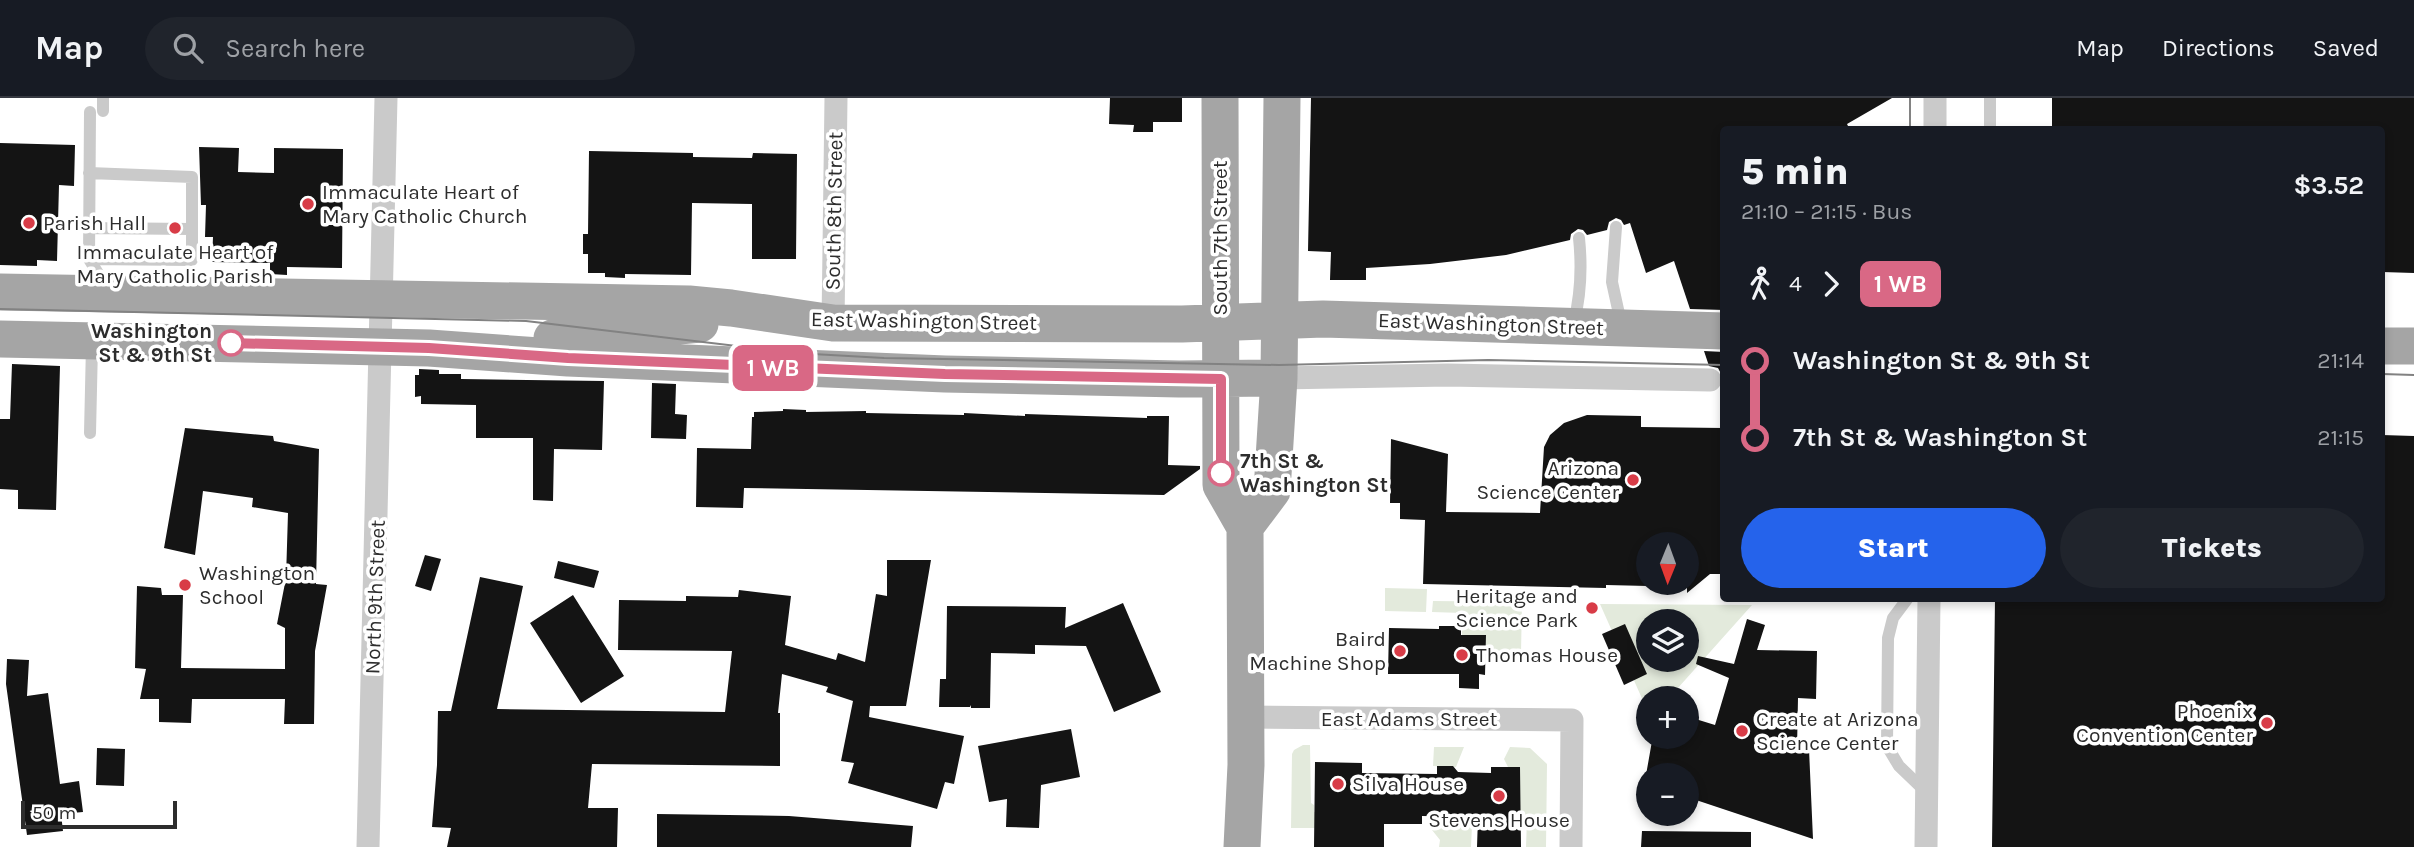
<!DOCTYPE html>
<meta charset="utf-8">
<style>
body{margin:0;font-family:Karla,sans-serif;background:#20242c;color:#f1f3f6;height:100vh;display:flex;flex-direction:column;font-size:26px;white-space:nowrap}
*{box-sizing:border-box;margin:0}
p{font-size:23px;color:#9ea1a6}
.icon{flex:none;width:38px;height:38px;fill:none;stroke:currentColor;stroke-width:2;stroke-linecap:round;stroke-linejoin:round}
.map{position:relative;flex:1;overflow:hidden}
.sheet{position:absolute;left:1720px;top:28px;width:665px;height:476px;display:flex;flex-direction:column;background:#171b24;border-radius:7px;box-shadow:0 4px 10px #0003}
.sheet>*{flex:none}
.badge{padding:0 14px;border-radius:10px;font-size:24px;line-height:46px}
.needle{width:46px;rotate:181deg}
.fabs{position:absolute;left:1636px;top:434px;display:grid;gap:14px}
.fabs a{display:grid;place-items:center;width:63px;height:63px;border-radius:50%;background:#171b24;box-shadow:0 4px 10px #0003;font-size:35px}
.scale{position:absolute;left:21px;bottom:18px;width:156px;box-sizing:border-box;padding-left:7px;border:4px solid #2d2d2d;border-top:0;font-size:19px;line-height:24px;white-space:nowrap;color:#2d2d2d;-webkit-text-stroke:5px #fff;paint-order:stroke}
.map>.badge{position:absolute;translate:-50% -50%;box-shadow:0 0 0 4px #fff}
.legs{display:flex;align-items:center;gap:10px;height:77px;padding:0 21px;font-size:23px}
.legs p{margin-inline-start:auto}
.head{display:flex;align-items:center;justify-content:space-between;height:119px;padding:0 21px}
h1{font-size:38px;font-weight:800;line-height:52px}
.button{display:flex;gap:14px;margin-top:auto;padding:14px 21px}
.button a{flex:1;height:80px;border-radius:42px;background:#2563eb;color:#fff;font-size:28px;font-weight:800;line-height:80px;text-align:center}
.button a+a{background:#20242c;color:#f1f3f6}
ul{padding:0 21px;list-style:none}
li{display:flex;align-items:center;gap:24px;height:77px;font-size:26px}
li i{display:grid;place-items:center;width:10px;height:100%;margin:0 9px;background:currentColor}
li i::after{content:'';width:18px;height:18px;margin:-9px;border:5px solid;border-radius:50%;background:#171b24}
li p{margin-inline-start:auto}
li:first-child i{background:linear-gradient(#0000 50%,currentColor 0)}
li:last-child i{background:linear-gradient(currentColor 50%,#0000 0)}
header{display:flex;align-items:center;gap:42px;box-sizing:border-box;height:98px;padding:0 35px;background:#171b24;border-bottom:2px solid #363941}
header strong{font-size:33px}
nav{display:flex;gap:38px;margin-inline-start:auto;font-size:24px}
.search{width:490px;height:63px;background:#20242c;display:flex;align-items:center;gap:18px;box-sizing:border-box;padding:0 24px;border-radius:38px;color:#9ea1a6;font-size:26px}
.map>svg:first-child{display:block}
</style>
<header>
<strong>Map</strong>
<div class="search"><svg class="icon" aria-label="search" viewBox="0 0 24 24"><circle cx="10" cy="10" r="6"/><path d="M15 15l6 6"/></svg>Search here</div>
<nav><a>Map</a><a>Directions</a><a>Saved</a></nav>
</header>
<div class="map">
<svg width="2414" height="749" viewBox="0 0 2414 749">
<rect width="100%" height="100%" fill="#fff"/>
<path fill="#e3eadc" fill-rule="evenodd" d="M 1385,490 L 1427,491 L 1426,514 L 1385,513 Z
M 1433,503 L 1522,504 L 1521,555 L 1486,555 L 1486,537 L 1462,537 L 1462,515 L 1432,514 Z
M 1600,506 L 1752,507 L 1669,600 L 1648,600 L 1648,614 ZM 1648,523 L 1687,523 L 1687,562 L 1648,562 Z
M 1303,647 L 1310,647 L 1311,705 L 1314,707 L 1314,714 L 1320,715 L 1320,730 L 1291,730 L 1292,656 L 1294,652 Z
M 1434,649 L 1464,649 L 1456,669 L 1433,668 Z
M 1510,649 L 1530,650 L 1547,666 L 1546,749 L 1526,749 L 1527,721 L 1519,721 L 1520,670 L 1508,669 L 1504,661 Z
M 1428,727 L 1472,727 L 1471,749 L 1439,749 L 1440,742 Z"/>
<path fill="#141414" d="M 1110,0 L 1182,0 L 1182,24 L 1153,24 L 1153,34 L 1133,34 L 1134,27 L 1109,26 Z
M 1311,0 L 1892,0 L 1847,26 L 1850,32 L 1724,32 L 1724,212 L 1690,211 L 1674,163 L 1646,175 L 1630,125 L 1624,127 L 1621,122 L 1616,120 L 1609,124 L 1607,132 L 1587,137 L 1583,132 L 1578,131 L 1571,136 L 1570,142 L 1506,157 L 1430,166 L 1366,170 L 1366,182 L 1330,182 L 1331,154 L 1308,153 Z
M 2052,0 L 2414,0 L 2414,175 L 2382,174 L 2382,32 L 2052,32 Z
M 0,45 L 75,47 L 74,88 L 59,87 L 57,163 L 37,162 L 37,168 L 0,167 Z
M 199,49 L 239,50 L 238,74 L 274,75 L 274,50 L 343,51 L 342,170 L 287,169 L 287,177 L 270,176 L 270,165 L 212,164 L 213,139 L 205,139 L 206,107 L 201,107 Z
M 589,53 L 693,55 L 693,59 L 752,60 L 753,55 L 797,56 L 796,161 L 752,161 L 752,106 L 692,105 L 691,177 L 625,176 L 625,180 L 605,179 L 605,175 L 588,175 L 588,156 L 583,156 L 583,136 L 588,136 Z
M 1704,253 L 1724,254 L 1724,281 L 1718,270 L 1709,268 Z
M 12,266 L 60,268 L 56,412 L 18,411 L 18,392 L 0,391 L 0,321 L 10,321 Z
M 419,271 L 439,272 L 439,276 L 461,276 L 461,281 L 604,283 L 602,352 L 554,351 L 553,403 L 533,402 L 533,340 L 476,340 L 476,307 L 421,306 L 421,298 L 415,299 L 415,277 L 419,277 Z
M 652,285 L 676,286 L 675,316 L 687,317 L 686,341 L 651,340 Z
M 783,311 L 806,312 L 806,314 L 866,313 L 866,315 L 964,317 L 964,315 L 1025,318 L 1025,316 L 1147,320 L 1147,318 L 1169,318 L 1168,367 L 1200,368 L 1200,371 L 1164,397 L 744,390 L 743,410 L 696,409 L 697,350 L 751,351 L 752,319 L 754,319 L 754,314 L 783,313 Z
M 1587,317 L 1641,318 L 1641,329 L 1724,330 L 1724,476 L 1710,476 L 1687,495 L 1687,446 L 1648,446 L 1648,488 L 1606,487 L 1606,490 L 1423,486 L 1425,422 L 1400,421 L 1400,405 L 1390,405 L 1391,341 L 1448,356 L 1446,414 L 1540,415 L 1544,349 L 1550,337 L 1564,325 Z
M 185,330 L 273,338 L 274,343 L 319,351 L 316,486 L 327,487 L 315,553 L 314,626 L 284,626 L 285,601 L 192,601 L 191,625 L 159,624 L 159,601 L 140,601 L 146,571 L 135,570 L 137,488 L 161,490 L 162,497 L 183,497 L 181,570 L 285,571 L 285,530 L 277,526 L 286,480 L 288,415 L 252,409 L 253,400 L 203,393 L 195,457 L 164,450 Z
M 2382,337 L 2414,338 L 2414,749 L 1992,749 L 1995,500 L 2382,500 Z
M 425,457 L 441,461 L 431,493 L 415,488 Z
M 887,462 L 931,462 L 906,608 L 870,608 L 869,619 L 964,638 L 954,686 L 945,684 L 937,711 L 848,685 L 854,665 L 841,663 L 853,603 L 826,594 L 828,589 L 782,576 L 778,615 L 780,615 L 780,668 L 592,666 L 588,710 L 618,710 L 617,749 L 447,749 L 451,730 L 432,729 L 437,667 L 438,613 L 451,613 L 480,479 L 523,488 L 497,611 L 725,614 L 732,553 L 618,552 L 619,502 L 686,503 L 686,498 L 738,499 L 739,492 L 791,498 L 785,547 L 836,562 L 838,555 L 865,564 L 876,496 L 887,498 Z
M 558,463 L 599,473 L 594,490 L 554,480 Z
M 573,497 L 624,578 L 581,605 L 530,525 Z
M 1123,505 L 1161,594 L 1114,614 L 1086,548 L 1035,547 L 1035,556 L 991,555 L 990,610 L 971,610 L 971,607 L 970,609 L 939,609 L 940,581 L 946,581 L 947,508 L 1066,509 L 1065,530 Z
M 1747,521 L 1765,527 L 1757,552 L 1817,553 L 1816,601 L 1798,600 L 1797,651 L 1809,651 L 1813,741 L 1687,699 L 1687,677 L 1646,677 L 1652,643 L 1681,645 L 1683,639 L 1687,639 L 1689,619 L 1715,627 L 1729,580 L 1696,566 L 1698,558 L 1734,566 Z
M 1625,526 L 1647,576 L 1624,587 L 1602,536 Z
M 1439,528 L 1461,528 L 1461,537 L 1486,537 L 1485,577 L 1479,576 L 1479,591 L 1459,590 L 1459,576 L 1388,576 L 1389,530 L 1439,531 Z
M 7,561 L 29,562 L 27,598 L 48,595 L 60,686 L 79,683 L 83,714 L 61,716 L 63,733 L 27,737 L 6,586 Z
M 1071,631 L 1080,679 L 1041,687 L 1039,730 L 1006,729 L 1007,701 L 989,704 L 978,648 Z
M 97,650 L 125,651 L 124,688 L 96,687 Z
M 1315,664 L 1362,665 L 1362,675 L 1437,676 L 1437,668 L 1453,668 L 1458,674 L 1491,675 L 1491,669 L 1520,669 L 1521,749 L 1477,749 L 1478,719 L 1422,718 L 1422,726 L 1384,726 L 1384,749 L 1314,749 Z
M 657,716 L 789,718 L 913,728 L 911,749 L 657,749 Z
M 1642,733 L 1751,734 L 1751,749 L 1641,749 Z"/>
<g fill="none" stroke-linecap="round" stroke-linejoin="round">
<path stroke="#cacaca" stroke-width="12" d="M 103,0 L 103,13
M 90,14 L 89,161 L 99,177 L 100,192
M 1990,32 L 1990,0
M 1616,129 L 1612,184 L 1621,225
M 89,130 L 191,131
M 89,161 L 192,162 L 192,79 L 89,75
M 1574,224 C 1581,196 1582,169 1579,140
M 90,335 L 92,247
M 1908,500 L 1893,520 L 1888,540 L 1887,648 L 1899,668 L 1925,693"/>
<path stroke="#cacaca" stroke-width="23" d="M 1935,32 L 1935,0
M 833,225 L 836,0
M 1279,280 L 1448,277 L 1710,282
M 1246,619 L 1572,622 L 1571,749
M 368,749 L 386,0
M 1926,749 L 1929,500"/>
<path stroke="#a5a5a5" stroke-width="37" d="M 1220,0 L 1221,387 L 1245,429 L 1246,667 L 1242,749
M 0,194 L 689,206 L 731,210 L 833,225 L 1182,226 L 1323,221 L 1724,233
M 552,240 L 700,226
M 0,241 L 429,250 L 568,260 L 945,276 L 1179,281 L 1279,280
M 2382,248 L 2414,248
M 1245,429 L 1272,393 L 1279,280 L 1282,0"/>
<path stroke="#828282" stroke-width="2" d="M 1910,0 L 1910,32
M 0,211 L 526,223 L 795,255 L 884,260 L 1279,267 L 1488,262 L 1724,267
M 2382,276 L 2414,277"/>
</g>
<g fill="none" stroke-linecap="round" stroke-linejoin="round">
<defs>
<path id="line-1" d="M 231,245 L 429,250 L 568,260 L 945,276 L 1221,281 L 1221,375"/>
</defs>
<use href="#line-1" stroke="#fff" stroke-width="16"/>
<use href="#line-1" stroke="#d96885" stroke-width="10"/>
</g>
<g fill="#d83c47" stroke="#fff" stroke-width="2.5">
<circle cx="308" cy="106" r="7"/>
<circle cx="29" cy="125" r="7"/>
<circle cx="175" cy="130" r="7"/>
<circle cx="1633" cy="382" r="7"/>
<circle cx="185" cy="487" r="7"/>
<circle cx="1592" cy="510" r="7"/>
<circle cx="1400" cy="553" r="7"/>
<circle cx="1462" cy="557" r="7"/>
<circle cx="2267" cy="625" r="7"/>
<circle cx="1742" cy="633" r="7"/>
<circle cx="1338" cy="686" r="7"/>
<circle cx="1499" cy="698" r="7"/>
</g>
<g fill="#fff" stroke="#d96885" stroke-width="3.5">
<circle cx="231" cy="245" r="12"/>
<circle cx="1221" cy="375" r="12"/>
</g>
<g text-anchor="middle" stroke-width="7" stroke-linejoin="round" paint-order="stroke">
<g font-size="21" fill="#2d2d2d" stroke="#fff" text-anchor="start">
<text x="322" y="101">Immaculate Heart of<tspan x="322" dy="24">Mary Catholic Church</tspan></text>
<text x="43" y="132">Parish Hall</text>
<text x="175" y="161" text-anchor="middle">Immaculate Heart of<tspan x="175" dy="24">Mary Catholic Parish</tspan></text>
<text x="1619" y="377" text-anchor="end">Arizona<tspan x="1619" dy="24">Science Center</tspan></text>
<text x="199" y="482">Washington<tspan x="199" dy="24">School</tspan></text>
<text x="1578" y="505" text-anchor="end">Heritage and<tspan x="1578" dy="24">Science Park</tspan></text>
<text x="1386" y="548" text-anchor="end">Baird<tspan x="1386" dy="24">Machine Shop</tspan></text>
<text x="1476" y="564">Thomas House</text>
<text x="2253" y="620" text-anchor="end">Phoenix<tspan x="2253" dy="24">Convention Center</tspan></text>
<text x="1756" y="628">Create at Arizona<tspan x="1756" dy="24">Science Center</tspan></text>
<text x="1352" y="693">Silva House</text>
<text x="1499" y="729" text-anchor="middle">Stevens House</text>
</g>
<g font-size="21" fill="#2d2d2d" stroke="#fff">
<text transform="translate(834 113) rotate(-89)" y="7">South 8th Street</text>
<text transform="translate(1220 140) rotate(-90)" y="7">South 7th Street</text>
<text transform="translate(924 223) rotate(1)" y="7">East Washington Street</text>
<text transform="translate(1491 226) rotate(2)" y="7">East Washington Street</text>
<text transform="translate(375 499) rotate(-88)" y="7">North 9th Street</text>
<text x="1409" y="628">East Adams Street</text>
</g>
<g font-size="21" font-weight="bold" fill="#2d2d2d" stroke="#fff" text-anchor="end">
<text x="212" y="240">Washington<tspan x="212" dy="24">St &amp; 9th St</tspan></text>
<text x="1240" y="370" text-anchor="start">7th St &amp;<tspan x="1240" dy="24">Washington St</tspan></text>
</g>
</g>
</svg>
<div class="fabs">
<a><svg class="needle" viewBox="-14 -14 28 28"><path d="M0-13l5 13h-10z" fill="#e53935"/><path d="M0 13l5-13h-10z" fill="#9ea1a6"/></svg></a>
<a><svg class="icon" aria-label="layers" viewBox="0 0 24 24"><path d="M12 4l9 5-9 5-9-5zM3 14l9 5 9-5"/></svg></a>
<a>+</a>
<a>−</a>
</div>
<div class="scale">50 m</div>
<b class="badge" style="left:773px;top:270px;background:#d96885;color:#fff">1 WB</b>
<section class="sheet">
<div class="head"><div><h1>5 min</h1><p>21:10 – 21:15 · Bus</p></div><b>$3.52</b></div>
<div class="legs"><svg class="icon" aria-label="walk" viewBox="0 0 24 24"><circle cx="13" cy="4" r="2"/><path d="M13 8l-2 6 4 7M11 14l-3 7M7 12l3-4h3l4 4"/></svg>4<svg class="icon" aria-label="forward" viewBox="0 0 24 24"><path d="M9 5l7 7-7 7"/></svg><b class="badge" style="background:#d96885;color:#fff">1 WB</b></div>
<ul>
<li><i style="color:#d96885"></i><b>Washington St &amp; 9th St</b><p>21:14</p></li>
<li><i style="color:#d96885"></i><b>7th St &amp; Washington St</b><p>21:15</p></li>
</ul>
<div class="button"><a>Start</a><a>Tickets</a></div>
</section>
</div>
